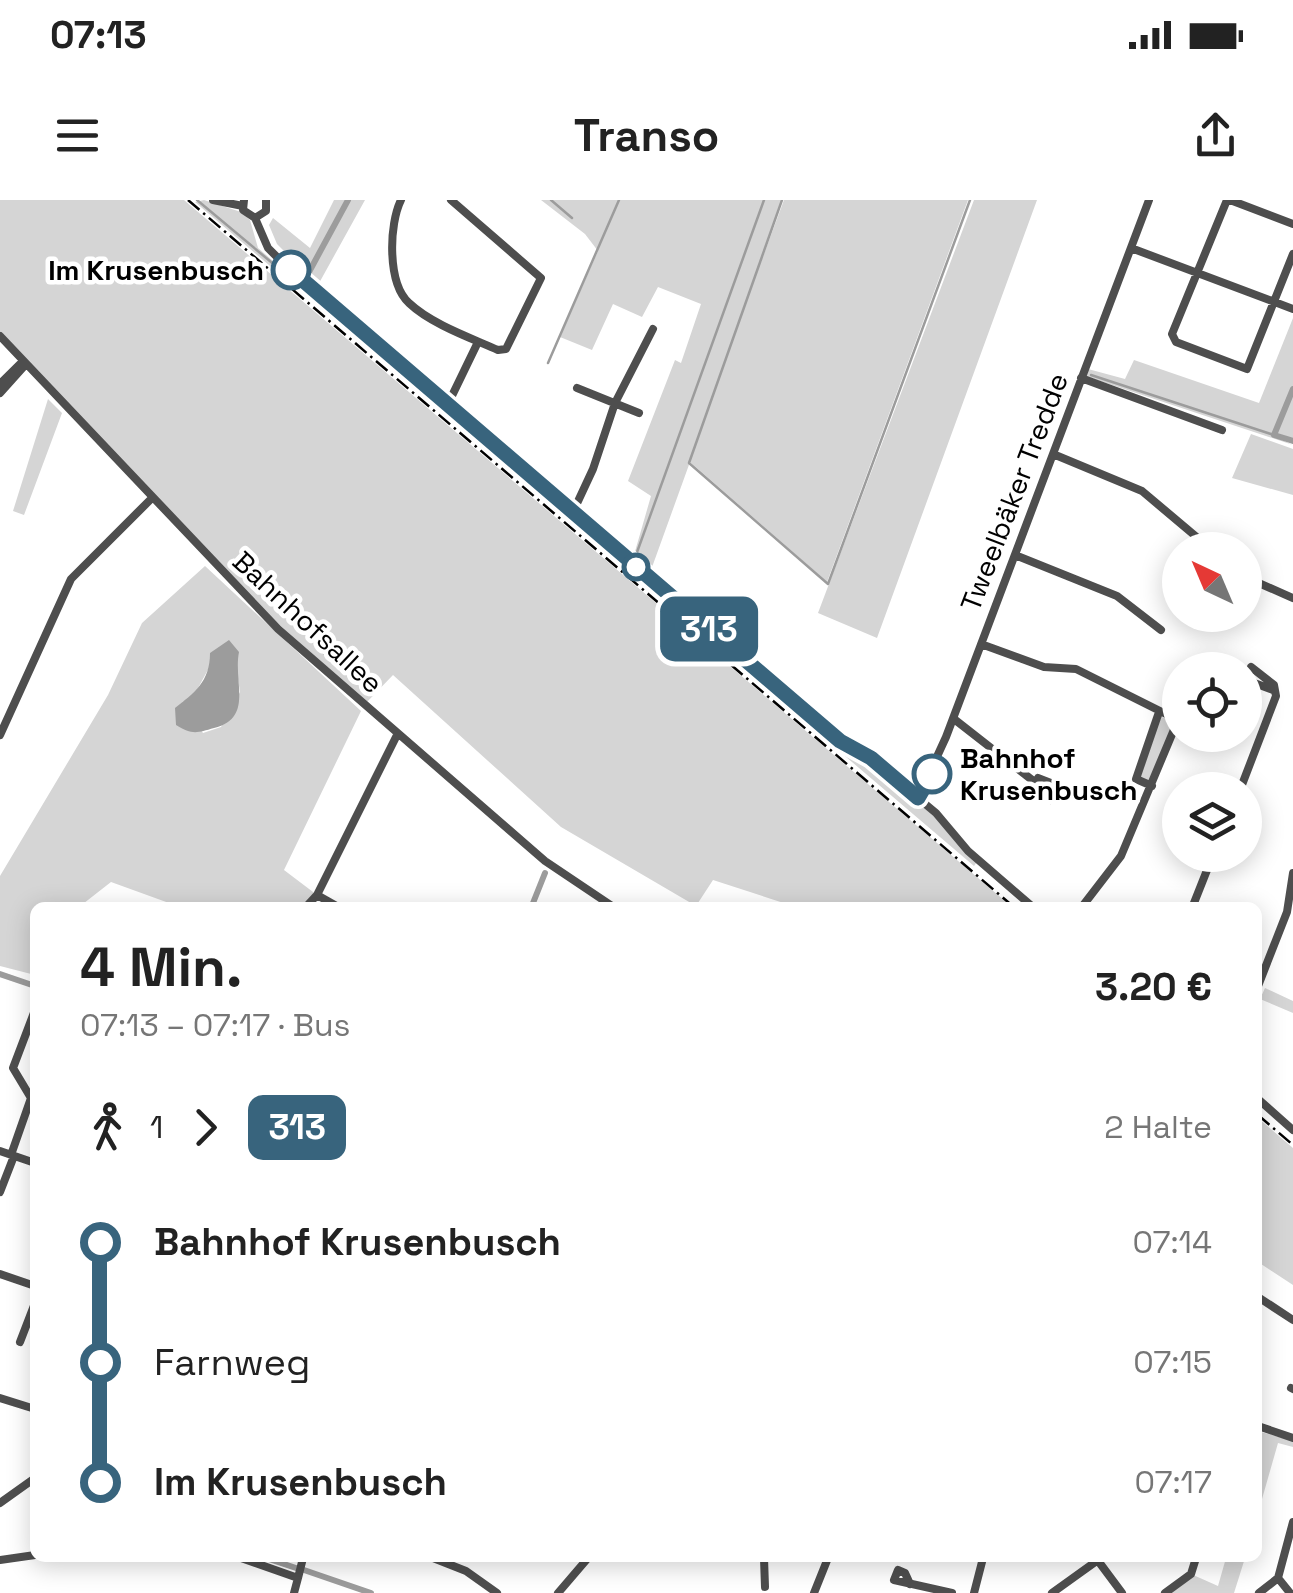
<!DOCTYPE html>
<html lang="de">
<meta charset="utf-8">
<style>
body{margin:0;font-family:"Space Grotesk",sans-serif;background:#f2f2f2;color:#222;height:100vh;display:flex;flex-direction:column;font-size:38px;white-space:nowrap}
*{box-sizing:border-box;margin:0}
p{font-size:32px;color:#767676}
.icon{flex:none;width:55px;height:55px;fill:none;stroke:currentColor;stroke-width:2;stroke-linecap:round;stroke-linejoin:round}
.map{position:relative;flex:1;overflow:hidden}
.panel{position:absolute;left:30px;top:702px;width:1232px;height:660px;display:flex;flex-direction:column;background:#fff;border-radius:15px;box-shadow:0 5px 25px #0003}
.panel>*{flex:none}
.badge{padding:0 20px;border-radius:15px;font-size:35px;line-height:65px}
.needle{width:65px;rotate:316deg}
.buttons{position:absolute;left:1162px;top:332px;display:grid;gap:20px}
.buttons a{display:grid;place-items:center;width:100px;height:100px;border-radius:50%;background:#fff;box-shadow:0 5px 25px #0003;font-size:50px}
.map>.badge{position:absolute;translate:-50% -50%;box-shadow:0 0 0 5px #fff}
.legs{display:flex;align-items:center;gap:15px;height:110px;padding:0 50px;font-size:32px}
.legs p{margin-inline-start:auto}
.summary{display:flex;align-items:center;justify-content:space-between;height:170px;padding:0 50px}
h1{font-size:55px;font-weight:800;line-height:75px}
ul{padding:0 50px;list-style:none}
li{display:flex;align-items:center;gap:35px;height:120px;font-size:38px}
li i{display:grid;place-items:center;width:15px;height:100%;margin:0 12px;background:currentColor}
li i::after{content:'';width:25px;height:25px;margin:-12px;border:8px solid;border-radius:50%;background:#fff}
li p{margin-inline-start:auto}
li:first-child i{background:linear-gradient(#0000 50%,currentColor 0)}
li:last-child i{background:linear-gradient(currentColor 50%,#0000 0)}
.status{display:flex;justify-content:space-between;align-items:center;height:70px;padding:0 50px;background:#fff;direction:ltr}
.status svg{height:28px;fill:currentColor}
header{display:flex;justify-content:space-between;align-items:center;height:130px;padding:0 50px;background:#fff;font-size:45px;font-weight:800}
.map>svg:first-child{display:block}
</style>
<div class="status"><b>07:13</b><svg viewBox="0 0 49 12"><path d="M0 12V9h3v3zM5 12V6h3v6zM10 12V3h3v9zM15 12V0h3v12zM26 1h20v11H26zM47 4h2v5h-2z"/></svg></div>
<header><svg class="icon" aria-label="menu" viewBox="0 0 24 24"><path d="M4 6h16M4 12h16M4 18h16"/></svg>Transo<svg class="icon" aria-label="share" viewBox="0 0 24 24"><path d="M12 15V3M7 8l5-5 5 5M5 13v7h14v-7"/></svg></header>
<div class="map">
<svg width="1293" height="1393" viewBox="0 0 1293 1393">
<rect width="100%" height="100%" fill="#fff"/>
<path fill="#d5d5d5" fill-rule="evenodd" d="M 0,0 L 184,0 L 1012,707 L 796,707 L 713,680 L 696,706 L 561,627 L 393,475 L 366,503 L 241,390 L 0,131 Z
M 204,0 L 241,12 L 250,20 L 258,48 L 642,380 L 837,544 L 936,617 L 977,662 L 974,666 L 195,2 Z
M 334,0 L 365,0 L 318,85 L 277,44 L 269,25 L 273,18 L 310,48 Z
M 541,0 L 782,0 L 761,62 L 784,0 L 968,0 L 827,382 L 690,262 L 651,370 L 634,355 L 651,296 L 628,281 L 675,160 L 681,163 L 701,104 L 658,87 L 642,117 L 613,104 L 592,150 L 560,137 L 598,51 L 585,34 Z
M 974,0 L 1037,0 L 877,438 L 818,413 Z
M 1293,118 L 1293,238 L 1273,236 L 1293,245 L 1085,176 L 1088,169 L 1125,179 L 1134,160 L 1259,203 Z
M 48,199 L 62,213 L 24,315 L 13,311 Z
M 1251,234 L 1293,249 L 1293,295 L 1232,278 Z
M 205,366 L 361,511 L 284,670 L 317,695 L 305,707 L 180,707 L 111,682 L 79,707 L 35,708 L 35,775 L 0,766 L 0,676 L 108,495 L 142,423 ZM 210,466 L 236,466 L 240,492 L 221,527 L 203,533 L 182,502 L 192,499 Z
M 1161,517 L 1174,521 L 1150,582 L 1140,578 Z
M 1265,788 L 1293,801 L 1293,813 L 1260,799 Z
M 1258,918 L 1293,948 L 1293,1085 L 1258,1062 Z
M 1261,1232 L 1293,1241 L 1293,1247 L 1278,1243 L 1258,1313 Z
M 1226,1358 L 1245,1358 L 1234,1393 L 1168,1393 L 1191,1374 L 1218,1386 Z"/>
<path fill="#9c9c9c" d="M 305,418 L 340,449 L 339,460 L 331,462 L 320,451 L 314,432 L 294,423 Z
M 229,440 L 239,452 C 233,482 254,518 214,528 C 197,533 192,535 176,525 L 175,508 C 194,493 210,482 210,453 Z"/>
<g fill="none" stroke-linecap="round" stroke-linejoin="round">
<path stroke="#9c9c9c" stroke-width="2.5" d="M 197,0 L 302,88
M 551,0 L 572,18
M 782,0 L 689,263 L 828,384 L 970,0
M 548,163 L 619,0
M 1091,175 L 1274,235
M 636,355 L 764,0"/>
<path stroke="#9c9c9c" stroke-width="6" d="M 309,72 L 348,0
M 1293,189 L 1274,235 L 1293,241
M 531,708 L 545,673
M 0,774 L 35,786
M 266,1358 L 296,1368
M 304,1370 L 371,1393"/>
<path stroke="#4e4e4e" stroke-width="8" d="M 213,0 L 243,6
M 244,0 L 243,10 L 255,18 L 268,48 L 290,70 L 816,522 L 871,559 L 936,613 L 968,651 L 1034,708
M 401,0 C 389,24 387,83 409,103 C 431,124 471,138 498,150 L 506,149 L 541,78 L 451,0
M 1227,0 L 1172,134 L 1176,142 L 1247,169 L 1293,54
M 1230,0 L 1293,24
M 255,18 L 266,11 L 266,0
M 1131,48 L 1293,109
M 0,136 L 278,429 L 545,661 L 615,708
M 1081,178 L 1222,230
M 0,184 L 20,164 L 26,164
M 577,188 L 639,213
M 0,193 L 26,164
M 448,204 L 478,142
M 1053,254 L 1142,291 L 1212,350
M 573,312 L 593,269 L 615,203 L 653,129
M 1015,355 L 1117,396 L 1161,430
M 1245,377 L 1293,398
M 981,444 L 1044,467 L 1076,469 L 1178,520 L 1121,656 L 1081,708
M 954,519 L 1036,583 L 1033,593 L 1050,600 L 1056,585 L 1038,578 L 1036,583
M 0,535 L 71,379 L 151,299
M 1152,586 L 1136,579 L 1159,512
M 1240,590 L 1276,496 L 1274,485 L 1251,467 L 1246,480 L 1273,490
M 918,598 L 946,537 L 1149,0
M 317,695 L 340,708
M 305,708 L 317,695 L 397,535
M 1192,708 L 1213,655
M 1258,786 L 1287,712 L 1293,673
M 31,898 L 13,868 L 35,810
M 1258,899 L 1293,930
M 0,951 L 35,963
M 11,955 L 31,898
M 0,992 L 14,956
M 0,1074 L 35,1086
M 1258,1097 L 1293,1120
M 20,1142 L 35,1103
M 1291,1188 L 1293,1189
M 0,1198 L 35,1209
M 1258,1226 L 1293,1238
M 0,1303 L 35,1278
M 241,1358 L 298,1378 L 294,1393
M 433,1358 L 466,1371 L 497,1393
M 764,1358 L 765,1387
M 1096,1358 L 1122,1393
M 0,1360 L 35,1355
M 298,1378 L 303,1358
M 1278,1378 L 1290,1393
M 910,1384 L 905,1373 L 898,1370 L 894,1380 L 952,1393
M 558,1393 L 588,1358
M 814,1393 L 828,1358
M 974,1393 L 983,1358
M 1052,1393 L 1098,1360
M 1165,1393 L 1191,1374 L 1196,1358
M 1259,1393 L 1278,1378 L 1293,1322"/>
<path stroke="#000" stroke-width="2.5" stroke-dasharray="15 5 2.5 5" stroke-linecap="butt" d="M 188,0 L 1015,708
M 1258,915 L 1293,945"/>
</g>
<g fill="none" stroke-linecap="round" stroke-linejoin="round">
<defs>
<path id="line-1" d="M 291,70 L 840,541 L 871,558 L 918,598 L 932,574"/>
</defs>
<use href="#line-1" stroke="#fff" stroke-width="22"/>
<use href="#line-1" stroke="#38647d" stroke-width="15"/>
</g>
<g fill="#fff" stroke="#38647d" stroke-width="5">
<circle cx="291" cy="70" r="18"/>
<circle cx="636" cy="367" r="12"/>
<circle cx="932" cy="574" r="18"/>
</g>
<g text-anchor="middle" stroke-width="9" stroke-linejoin="round" paint-order="stroke">
<g font-size="28" font-weight="bold" fill="#000" stroke="#fff" text-anchor="end">
<text x="264" y="80">Im Krusenbusch</text>
<text x="960" y="568" text-anchor="start">Bahnhof<tspan x="960" dy="32">Krusenbusch</tspan></text>
</g>
<g font-size="28" fill="#000" stroke="#fff">
<text transform="translate(1014 292) rotate(-69)" y="10">Tweelbäker Tredde</text>
<text transform="translate(308 422) rotate(43)" y="10">Bahnhofsallee</text>
</g>
</g>
</svg>
<div class="buttons">
<a><svg class="needle" viewBox="-14 -14 28 28"><path d="M0-13l5 13h-10z" fill="#e53935"/><path d="M0 13l5-13h-10z" fill="#767676"/></svg></a>
<a><svg class="icon" aria-label="locate" viewBox="0 0 24 24"><circle cx="12" cy="12" r="6"/><path d="M12 2v4M12 18v4M2 12h4M18 12h4"/></svg></a>
<a><svg class="icon" aria-label="layers" viewBox="0 0 24 24"><path d="M12 4l9 5-9 5-9-5zM3 14l9 5 9-5"/></svg></a>
</div>
<b class="badge" style="left:709px;top:429px;background:#38647d;color:#fff">313</b>
<section class="panel">
<div class="summary"><div><h1>4 Min.</h1><p>07:13 – 07:17 · Bus</p></div><b>3.20 €</b></div>
<div class="legs"><svg class="icon" aria-label="walk" viewBox="0 0 24 24"><circle cx="13" cy="4" r="2"/><path d="M13 8l-2 6 4 7M11 14l-3 7M7 12l3-4h3l4 4"/></svg>1<svg class="icon" aria-label="forward" viewBox="0 0 24 24"><path d="M9 5l7 7-7 7"/></svg><b class="badge" style="background:#38647d;color:#fff">313</b><p>2 Halte</p></div>
<ul>
<li><i style="color:#38647d"></i><b>Bahnhof Krusenbusch</b><p>07:14</p></li>
<li><i style="color:#38647d"></i><span>Farnweg</span><p>07:15</p></li>
<li><i style="color:#38647d"></i><b>Im Krusenbusch</b><p>07:17</p></li>
</ul>
</section>
</div>
